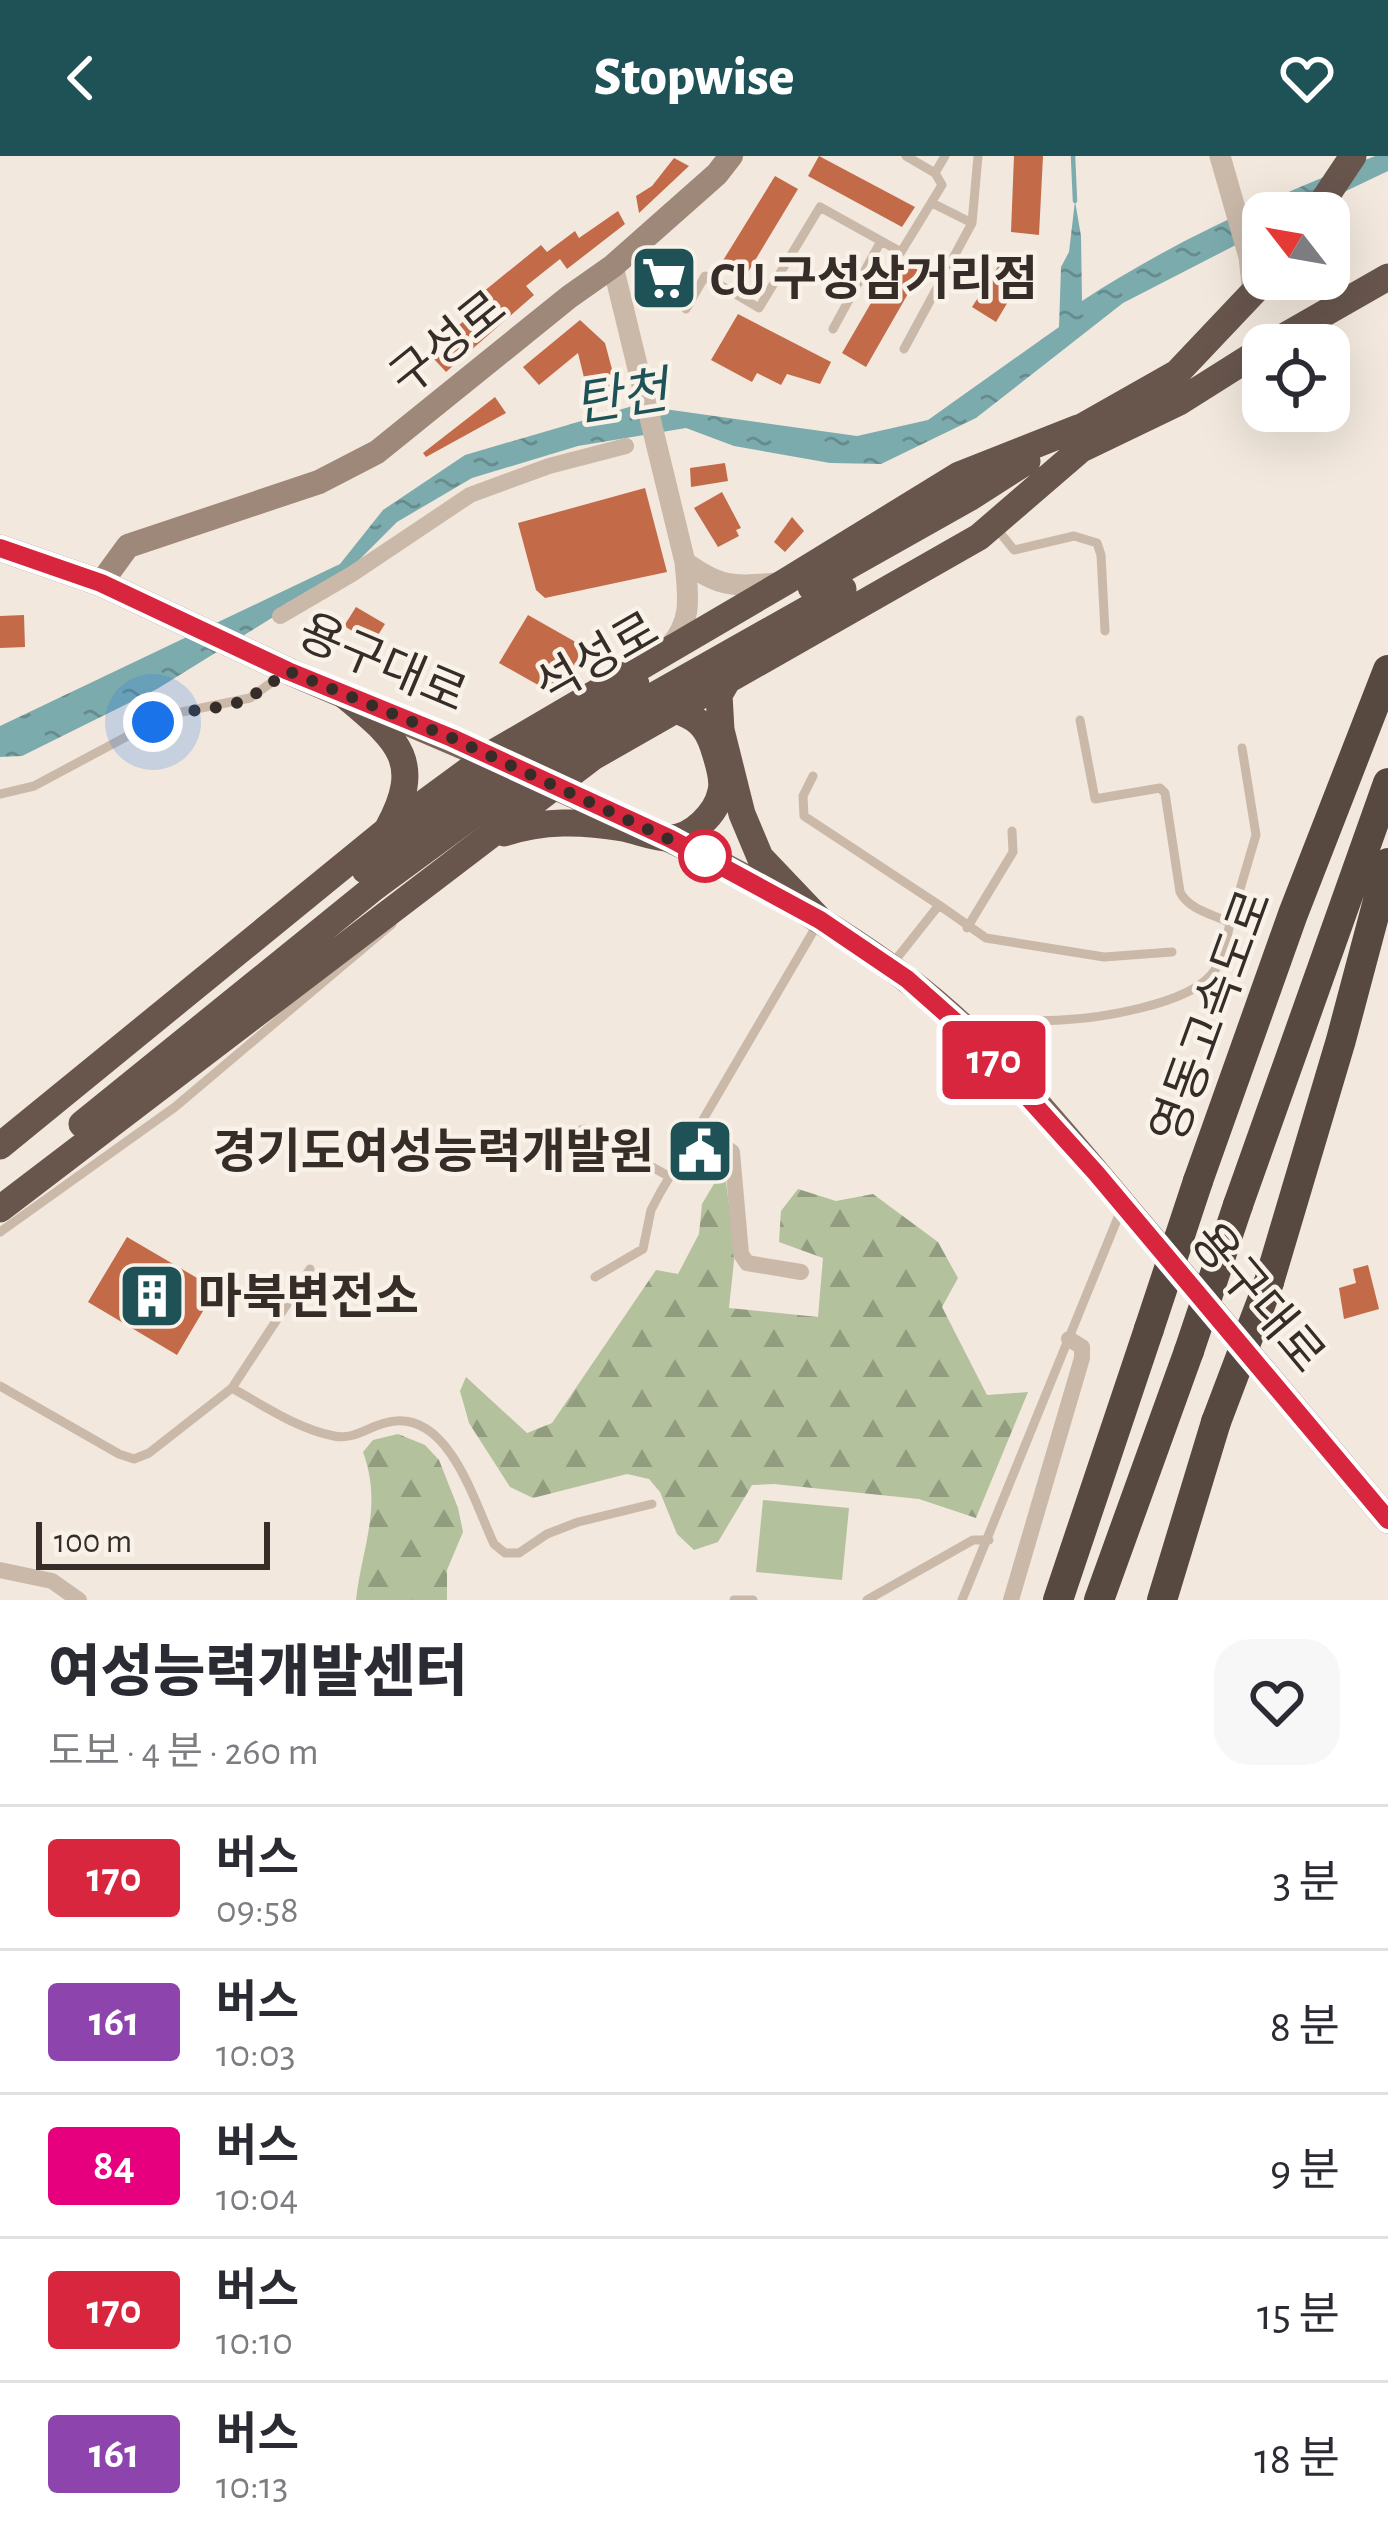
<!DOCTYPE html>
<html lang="ko">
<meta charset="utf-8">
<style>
body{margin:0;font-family:"Alegreya Sans","Noto Sans KR",sans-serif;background:#f7f7f7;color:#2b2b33;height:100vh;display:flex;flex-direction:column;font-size:45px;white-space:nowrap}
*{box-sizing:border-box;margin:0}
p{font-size:39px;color:#7c7c81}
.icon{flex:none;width:66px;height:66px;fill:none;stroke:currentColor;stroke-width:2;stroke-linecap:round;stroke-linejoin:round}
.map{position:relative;height:1444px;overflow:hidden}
.details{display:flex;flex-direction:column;background:#fff;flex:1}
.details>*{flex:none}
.badge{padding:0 24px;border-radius:9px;font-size:42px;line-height:78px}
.needle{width:78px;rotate:301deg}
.controls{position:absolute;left:1242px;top:36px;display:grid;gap:24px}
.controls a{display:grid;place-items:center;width:108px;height:108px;border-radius:24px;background:#fff;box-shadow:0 12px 48px #0002;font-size:60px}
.scale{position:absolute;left:36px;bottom:30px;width:234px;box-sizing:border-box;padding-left:12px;border:6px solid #372d28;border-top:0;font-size:33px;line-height:42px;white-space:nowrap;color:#372d28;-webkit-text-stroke:9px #f9f2e9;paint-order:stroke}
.you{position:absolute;width:60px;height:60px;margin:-30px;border:9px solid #fff;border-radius:50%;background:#1a73e8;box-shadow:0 0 0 18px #1a73e833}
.map>.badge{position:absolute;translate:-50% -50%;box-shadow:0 0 0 6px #fff}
.round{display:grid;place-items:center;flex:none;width:126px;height:126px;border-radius:36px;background:#f7f7f7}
.headline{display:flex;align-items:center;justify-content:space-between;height:204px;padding:0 48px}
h1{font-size:57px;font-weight:800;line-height:90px}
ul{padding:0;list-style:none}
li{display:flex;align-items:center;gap:36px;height:144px;padding:0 48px;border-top:3px solid #e1e1e2}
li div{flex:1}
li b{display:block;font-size:45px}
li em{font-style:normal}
li .badge{min-width:132px;font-weight:700;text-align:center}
header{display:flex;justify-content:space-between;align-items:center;height:156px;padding:0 48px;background:#1f5257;color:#fff;font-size:54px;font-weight:800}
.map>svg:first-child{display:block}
</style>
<header><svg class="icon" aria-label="back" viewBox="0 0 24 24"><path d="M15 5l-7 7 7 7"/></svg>Stopwise<svg class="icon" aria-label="heart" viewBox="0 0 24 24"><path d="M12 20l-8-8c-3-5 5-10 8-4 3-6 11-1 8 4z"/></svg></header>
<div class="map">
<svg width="1388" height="1444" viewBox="0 0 1388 1444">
<defs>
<pattern id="forest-firs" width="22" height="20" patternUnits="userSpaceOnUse" patternTransform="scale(3)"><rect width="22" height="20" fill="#b3c19d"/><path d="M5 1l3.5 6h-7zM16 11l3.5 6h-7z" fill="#929d80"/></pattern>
<pattern id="water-ripples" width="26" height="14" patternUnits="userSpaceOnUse" patternTransform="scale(3)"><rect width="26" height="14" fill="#7cabae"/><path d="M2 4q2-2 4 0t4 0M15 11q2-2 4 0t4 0" fill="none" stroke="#668c8e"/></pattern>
</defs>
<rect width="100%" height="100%" fill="#f2e8dd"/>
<path fill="url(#forest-firs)" d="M 724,1011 L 735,1095 L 729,1152 L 818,1161 L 823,1102 L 779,1086 L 781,1055 L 798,1033 L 836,1045 L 873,1038 L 938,1086 L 958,1122 L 942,1151 L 987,1239 L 1028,1236 L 976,1362 L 919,1343 L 774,1328 L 752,1329 L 718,1386 L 694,1394 L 677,1378 L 660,1336 L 649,1323 L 627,1318 L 533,1342 L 510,1331 L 469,1267 L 460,1235 L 466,1221 L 527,1277 L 552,1267 L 656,1114 L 678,1118 L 699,1078 L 702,1048 Z
M 398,1278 L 425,1289 L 439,1304 L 458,1352 L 463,1376 L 447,1414 L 447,1444 L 356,1444 C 362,1390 383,1351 363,1296 L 373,1284 Z"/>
<path fill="#b3c19d" d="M 763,1344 L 849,1352 L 842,1424 L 756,1416 Z"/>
<path fill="url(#water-ripples)" d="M 1375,0 L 1388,0 L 1388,15 L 1300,57 L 1263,57 L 1263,75 L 1123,147 L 976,262 L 881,308 L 830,307 L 734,290 L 686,272 L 578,290 L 472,322 L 397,366 L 349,414 L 157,533 L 22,600 L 0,601 L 0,570 L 340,408 L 383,354 L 465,299 L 636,249 L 857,280 L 928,264 L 1059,171 L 1061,111 L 1069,96 L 1075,45 L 1081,80 L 1082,145 C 1173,85 1273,41 1375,0 Z"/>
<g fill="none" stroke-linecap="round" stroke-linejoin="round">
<path stroke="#7cabae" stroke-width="4.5" d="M 1073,0 L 1075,45"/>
</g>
<path fill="#c36a49" d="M 819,0 L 915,51 L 902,71 L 808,20 Z
M 1014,0 L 1043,0 L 1039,79 L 1011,76 Z
M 674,2 L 689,10 L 639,57 L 636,40 L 652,30 Z
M 775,20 L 798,33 L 742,126 L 719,111 Z
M 618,55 L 625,68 L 567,113 L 560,103 L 526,130 L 534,139 L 446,216 L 434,203 L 447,192 L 459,169 L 475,156 L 472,151 L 486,140 L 483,136 L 541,89 L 547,96 L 575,75 L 579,82 Z
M 666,95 L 685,106 L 663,147 L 644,137 L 651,123 L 665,117 L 660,106 Z
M 1003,103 L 1025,117 L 996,166 L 972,151 Z
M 896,104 L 921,115 L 866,211 L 842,197 Z
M 738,158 L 831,206 L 820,228 L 787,218 L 781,229 L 757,217 L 752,226 L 711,204 Z
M 580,164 L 605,187 L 617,232 L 588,238 L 578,197 L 539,229 L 523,211 Z
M 495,241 L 506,257 L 426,301 L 423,297 Z
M 725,307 L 728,325 L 691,331 L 690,312 Z
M 645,332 L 667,416 L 545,442 L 536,434 L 518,367 Z
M 722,336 L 741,372 L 736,374 L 739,380 L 718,391 L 694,352 Z
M 792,361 L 804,375 L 785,396 L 774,386 Z
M 356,451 L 385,468 L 373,487 L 344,470 Z
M 24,459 L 25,491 L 0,492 L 0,460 Z
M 528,459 L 588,493 L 570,524 L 554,538 L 499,507 Z
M 127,1081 L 216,1133 L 177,1199 L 88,1146 Z
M 1368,1109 L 1379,1153 L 1344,1163 L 1339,1132 L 1356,1127 L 1353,1113 Z"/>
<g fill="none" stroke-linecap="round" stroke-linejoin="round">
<path stroke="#cab9a9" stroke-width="9" d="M 906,0 L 935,17
M 932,47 L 972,67
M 831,120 L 855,134
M 686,153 L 705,120 L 759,152 L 820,51 L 901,96 L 942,29 L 935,17 L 945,0
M 833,173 L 881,85
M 904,193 L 972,67 L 978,0
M 997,373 L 1014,394 L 1074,380 L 1097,387 L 1101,399 L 1105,475
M 813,620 L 803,640 L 804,660 L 939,749
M 0,638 L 34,630 L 167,559 L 250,542 L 283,518
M 1230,767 L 1256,679 L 1242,592
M 967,772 L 1013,696 L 1012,675
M 893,807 L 939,749 L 986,782 L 1104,801 L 1172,796
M 981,882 C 1014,861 1025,866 1061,864 C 1100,862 1185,849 1211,819 C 1224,804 1226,786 1230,767 C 1213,758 1189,754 1180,736 L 1165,637 L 1160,632 L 1095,643 L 1080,564
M 547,1010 L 568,977 L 584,973 L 670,1021
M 0,1076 L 175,951 L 392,768
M 595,1121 L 643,1093 L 651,1054 L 660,1037 L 817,769
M 0,1230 L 119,1298 L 134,1303 L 149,1297 L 232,1232 L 310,1113
M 232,1232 C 264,1250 298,1273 334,1280 C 357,1285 372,1266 396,1265 C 451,1261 475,1348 494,1388 L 505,1397 L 519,1397 L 547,1378 L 578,1366 L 652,1348
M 734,1444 L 753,1444
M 867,1444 L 973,1384 L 989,1384
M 962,1444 L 1121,1054"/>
<path stroke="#cab9a9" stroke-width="16" d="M 280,460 L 352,418 L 470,339 L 549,310 L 626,290
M 699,973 L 732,996 L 741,1098 L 747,1107 L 801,1116
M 0,1414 L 52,1425 L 79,1444
M 1011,1444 L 1082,1202 L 1082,1191 L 1069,1183"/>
<path stroke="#cab9a9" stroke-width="21" d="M 1220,0 L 1249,101 L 1253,139
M 613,110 L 685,406 C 688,440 693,464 670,490
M 685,406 C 722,433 735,430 779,427"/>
<path stroke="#9d887a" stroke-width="24" d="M 101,427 L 128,390 L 319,326 L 377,296 L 569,141 L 613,110 L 717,18 L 731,0"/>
<path stroke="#78655a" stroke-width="27" d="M 0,392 L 101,427 L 288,515 L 503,607
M 538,623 C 665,679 793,738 905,822 C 991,886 1062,976 1131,1058 C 1216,1160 1302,1262 1388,1364"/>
<path stroke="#68564d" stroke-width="27" d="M 1315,57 L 1353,0
M 1269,189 L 1388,121
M 1064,281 L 1177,217 L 1266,123
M 1073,297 L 1179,246 L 1263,193
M 811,431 L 969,342 L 1027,305
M 729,522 L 719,539 L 721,574 L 742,658 L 760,701 L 820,764
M 343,538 C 393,581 427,602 388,672
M 648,543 L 843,433
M 504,677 C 543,664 582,665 623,672 C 638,675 654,682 669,682 C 692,682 717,657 721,635 C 724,623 717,602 713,590 C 706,569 696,561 675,554
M 82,968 L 376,730
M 0,990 L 386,675 L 488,600 L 785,426 L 959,319 L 1078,272
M 0,1053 L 593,601 L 979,381 L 1087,288"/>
<path stroke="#574840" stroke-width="30" d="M 1198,1025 L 1293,758 L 1388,514
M 1238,1049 L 1388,627
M 1269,1126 L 1341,884 L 1388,707
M 1058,1444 L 1149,1173
M 1099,1444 L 1189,1195
M 1162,1444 L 1216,1266"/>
<path stroke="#68564d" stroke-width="27" d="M 365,714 L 559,572 L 636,528
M 376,730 L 563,593 L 648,543"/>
<path stroke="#574840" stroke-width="30" d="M 1149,1173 L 1198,1025
M 1189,1195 L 1238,1049
M 1216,1266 L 1269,1126"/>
</g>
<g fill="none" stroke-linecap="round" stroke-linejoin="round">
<defs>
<path id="line" d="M 0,392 L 101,427 L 288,515 L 452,582 L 671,683 L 820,764 L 907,823 L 977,885 L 1096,1017 L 1388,1364"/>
</defs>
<use href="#line" stroke="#fff" stroke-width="27"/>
<use href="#line" stroke="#d7263d" stroke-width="18"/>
<path stroke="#372d28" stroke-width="12" stroke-dasharray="0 21.6" d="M 153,566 C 178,554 202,555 229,549 C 251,544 269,528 288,515 L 452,582 L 705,700"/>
</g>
<defs>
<symbol id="supermarket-square" viewBox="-11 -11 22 22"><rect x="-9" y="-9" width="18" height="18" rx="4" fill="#1f5257" stroke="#f9f2e9"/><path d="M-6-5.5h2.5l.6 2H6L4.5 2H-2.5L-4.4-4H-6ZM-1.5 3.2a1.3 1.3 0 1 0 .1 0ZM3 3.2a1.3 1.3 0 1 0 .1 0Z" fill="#fff"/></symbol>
<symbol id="civic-square" viewBox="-11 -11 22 22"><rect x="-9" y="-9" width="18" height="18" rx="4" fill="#1f5257" stroke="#f9f2e9"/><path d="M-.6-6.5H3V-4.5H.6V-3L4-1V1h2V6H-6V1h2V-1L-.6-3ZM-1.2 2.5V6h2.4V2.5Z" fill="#fff"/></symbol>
<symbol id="building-square" viewBox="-11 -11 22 22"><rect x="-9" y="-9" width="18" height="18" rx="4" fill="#1f5257" stroke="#f9f2e9"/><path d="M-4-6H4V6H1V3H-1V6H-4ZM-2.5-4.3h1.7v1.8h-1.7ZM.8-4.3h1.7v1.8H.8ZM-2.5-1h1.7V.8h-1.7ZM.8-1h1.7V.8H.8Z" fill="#fff"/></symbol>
</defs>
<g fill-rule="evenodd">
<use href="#supermarket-square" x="626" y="84" width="76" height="76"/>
<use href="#civic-square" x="662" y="957" width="76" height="76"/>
<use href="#building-square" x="114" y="1102" width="76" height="76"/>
</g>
<circle fill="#fff" stroke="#d7263d" stroke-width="6" cx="705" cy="700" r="24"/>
<g text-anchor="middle" stroke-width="9" stroke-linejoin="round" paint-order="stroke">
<g font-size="48" font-weight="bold" fill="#372d28" stroke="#f9f2e9" text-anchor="start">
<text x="710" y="139">CU 구성삼거리점</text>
<text x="654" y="1012" text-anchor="end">경기도여성능력개발원</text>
<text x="198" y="1157">마북변전소</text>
</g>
<g font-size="48" fill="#372d28" stroke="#f9f2e9">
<text transform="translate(447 186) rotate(-39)" y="17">구성로</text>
<text transform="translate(596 501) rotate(-30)" y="17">석성로</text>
<text transform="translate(383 506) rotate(23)" y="17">용구대로</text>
<text transform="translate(1210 860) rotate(-70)" y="17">영동고속도로</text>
<text transform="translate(1259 1141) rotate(50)" y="17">용구대로</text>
</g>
<g font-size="51" font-style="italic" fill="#1f5257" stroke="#f9f2e9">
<text transform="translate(621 240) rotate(-9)" y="18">탄천</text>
</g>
</g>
</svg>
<div class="controls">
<a><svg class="needle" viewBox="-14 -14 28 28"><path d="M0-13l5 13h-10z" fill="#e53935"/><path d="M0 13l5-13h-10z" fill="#7c7c81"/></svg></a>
<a><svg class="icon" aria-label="locate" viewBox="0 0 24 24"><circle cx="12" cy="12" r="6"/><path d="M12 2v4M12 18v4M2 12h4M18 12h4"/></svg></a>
</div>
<div class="scale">100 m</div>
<div class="you" style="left:153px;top:566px"></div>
<b class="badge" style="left:994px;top:904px;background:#d7263d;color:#fff">170</b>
</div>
<section class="details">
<div class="headline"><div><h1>여성능력개발센터</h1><p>도보 · 4 분 · 260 m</p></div><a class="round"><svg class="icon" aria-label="heart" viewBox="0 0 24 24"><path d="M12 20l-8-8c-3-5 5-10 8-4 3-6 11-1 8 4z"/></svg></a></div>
<ul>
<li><span class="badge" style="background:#d7263d;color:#fff">170</span><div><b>버스</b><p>09:58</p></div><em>3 분</em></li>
<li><span class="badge" style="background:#8e44ad;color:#fff">161</span><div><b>버스</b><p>10:03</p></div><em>8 분</em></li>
<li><span class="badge" style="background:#e6007e;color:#fff">84</span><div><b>버스</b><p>10:04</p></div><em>9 분</em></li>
<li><span class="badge" style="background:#d7263d;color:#fff">170</span><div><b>버스</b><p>10:10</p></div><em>15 분</em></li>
<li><span class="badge" style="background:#8e44ad;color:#fff">161</span><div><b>버스</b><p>10:13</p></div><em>18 분</em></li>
</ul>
</section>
